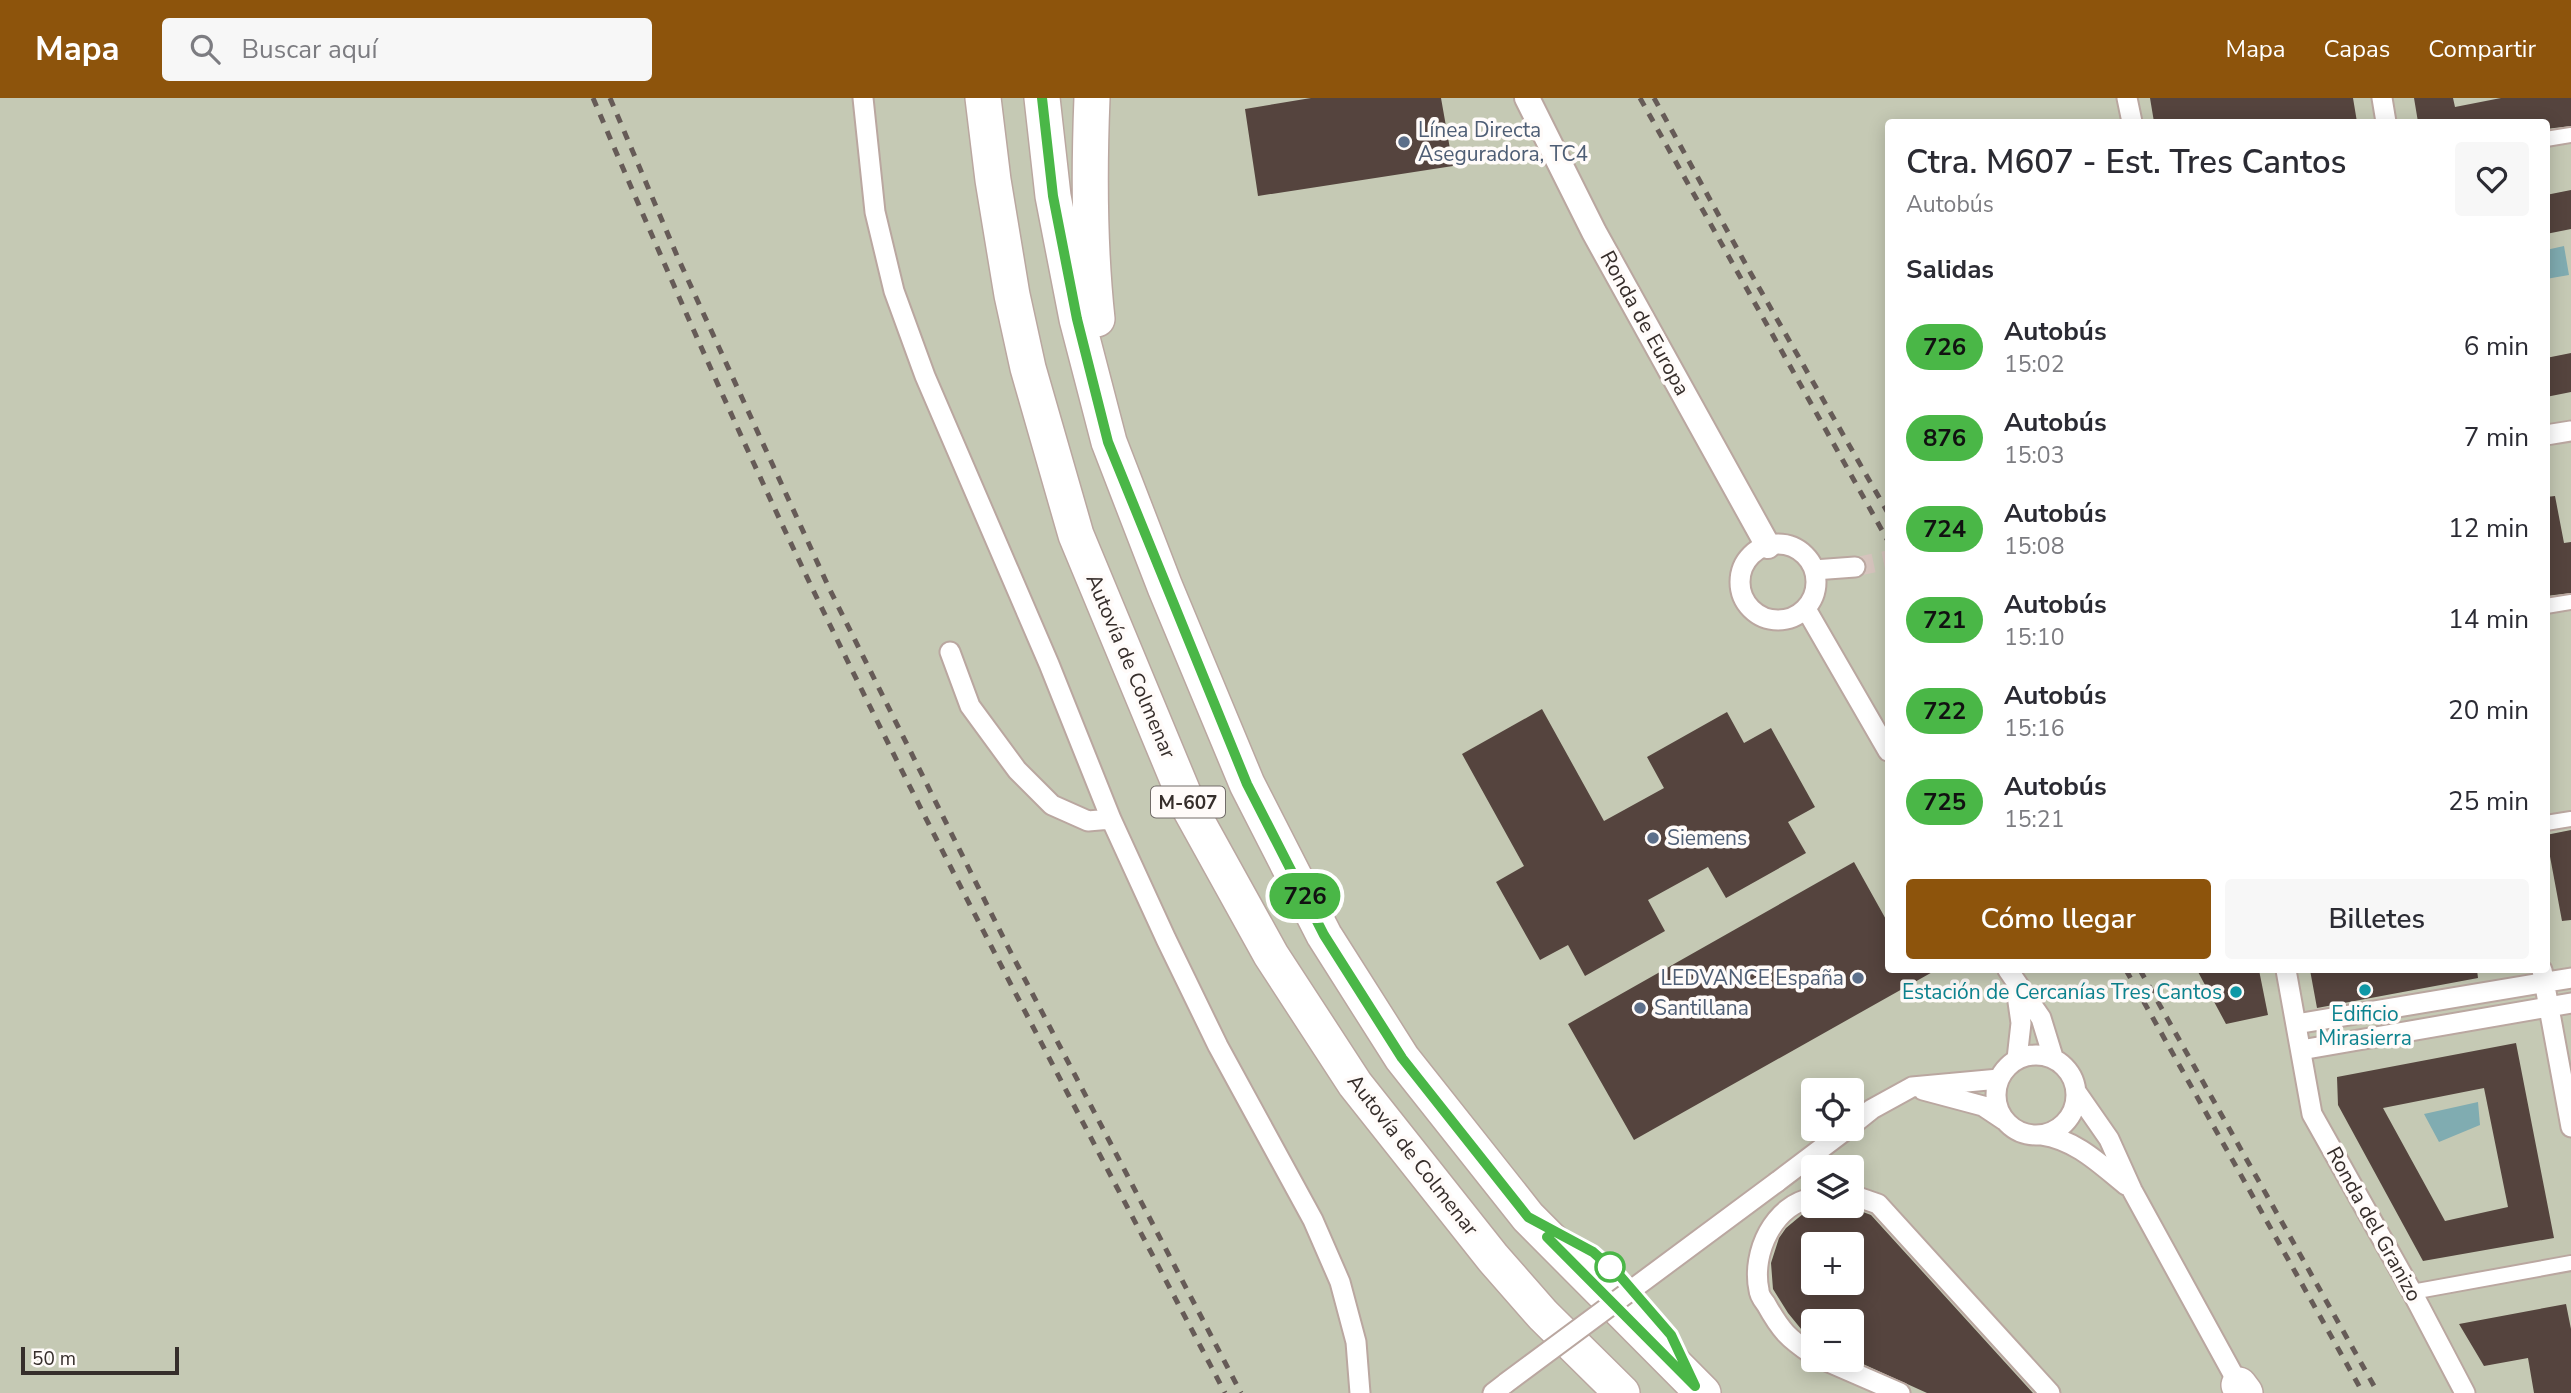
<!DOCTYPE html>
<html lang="es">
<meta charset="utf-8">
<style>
body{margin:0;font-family:"Nunito Sans",sans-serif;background:#f7f7f7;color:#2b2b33;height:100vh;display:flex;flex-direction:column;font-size:26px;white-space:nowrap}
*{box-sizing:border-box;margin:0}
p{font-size:23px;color:#7c7c81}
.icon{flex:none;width:38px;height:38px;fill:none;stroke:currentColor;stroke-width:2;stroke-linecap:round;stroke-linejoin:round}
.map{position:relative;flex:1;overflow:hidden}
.details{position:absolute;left:1885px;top:21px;width:665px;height:854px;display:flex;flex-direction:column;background:#fff;border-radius:7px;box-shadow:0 4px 18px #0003}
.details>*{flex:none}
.badge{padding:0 14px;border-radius:23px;font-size:24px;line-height:46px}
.controls{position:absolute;left:1801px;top:980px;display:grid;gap:14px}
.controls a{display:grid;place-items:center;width:63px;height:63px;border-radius:7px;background:#fff;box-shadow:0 4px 18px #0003;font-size:35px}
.scale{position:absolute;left:21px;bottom:18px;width:158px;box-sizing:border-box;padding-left:7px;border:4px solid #362e2b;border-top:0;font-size:19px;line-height:24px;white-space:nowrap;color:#362e2b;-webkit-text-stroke:5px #fffbf9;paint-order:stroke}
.map>.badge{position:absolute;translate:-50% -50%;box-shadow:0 0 0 4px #fff}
h2{padding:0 21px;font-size:26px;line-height:63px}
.round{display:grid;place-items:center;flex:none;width:74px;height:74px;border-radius:7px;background:#f7f7f7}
.overview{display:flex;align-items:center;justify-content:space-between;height:119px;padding:0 21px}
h1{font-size:33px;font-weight:600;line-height:52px}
.cta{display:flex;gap:14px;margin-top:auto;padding:14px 21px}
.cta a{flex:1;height:80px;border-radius:7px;background:#8d540c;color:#fff;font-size:28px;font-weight:600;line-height:80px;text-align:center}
.cta a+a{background:#f7f7f7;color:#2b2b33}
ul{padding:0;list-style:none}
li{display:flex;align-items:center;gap:21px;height:91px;padding:0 21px}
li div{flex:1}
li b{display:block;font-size:26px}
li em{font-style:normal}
li .badge{min-width:77px;font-weight:700;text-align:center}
header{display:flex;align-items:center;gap:42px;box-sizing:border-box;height:98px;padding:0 35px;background:#8d540c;color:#fff}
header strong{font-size:33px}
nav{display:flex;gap:38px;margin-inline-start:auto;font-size:24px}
.search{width:490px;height:63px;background:#f7f7f7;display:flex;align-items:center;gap:18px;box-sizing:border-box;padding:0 24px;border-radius:7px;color:#7c7c81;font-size:26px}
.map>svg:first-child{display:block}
</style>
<header>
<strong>Mapa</strong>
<div class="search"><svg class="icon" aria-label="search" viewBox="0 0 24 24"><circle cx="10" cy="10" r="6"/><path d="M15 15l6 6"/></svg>Buscar aquí</div>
<nav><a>Mapa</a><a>Capas</a><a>Compartir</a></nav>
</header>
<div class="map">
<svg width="2571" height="1295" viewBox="0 0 2571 1295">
<rect width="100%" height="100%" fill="#fee9e2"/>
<path fill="#c5c9b4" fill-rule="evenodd" d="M 0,0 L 2571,0 L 2571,1295 L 0,1295 ZM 1888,24 L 2546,24 L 2546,872 L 1888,872 ZM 1813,992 L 1852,992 L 1852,1031 L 1813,1031 ZM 1813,1069 L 1852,1069 L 1852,1108 L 1813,1108 ZM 1813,1146 L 1852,1146 L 1852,1185 L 1813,1185 ZM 1813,1223 L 1852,1223 L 1852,1262 L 1813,1262 Z"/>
<path fill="#80acb1" d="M 2564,148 L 2569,177 L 2546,181 L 2546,152 Z
M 2478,1004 L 2480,1027 L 2439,1044 L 2424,1016 Z"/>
<path fill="#55443e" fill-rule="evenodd" d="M 1311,0 L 1441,0 L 1453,68 L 1258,98 L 1245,11 Z
M 2150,0 L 2353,0 L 2357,24 L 2154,24 Z
M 2414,0 L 2453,0 L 2455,9 L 2501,0 L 2571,0 L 2571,28 L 2546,31 L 2546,24 L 2418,24 Z
M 2571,92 L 2571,131 L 2546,136 L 2546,97 Z
M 2571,255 L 2571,294 L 2546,299 L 2546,260 Z
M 2555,398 L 2564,445 L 2571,444 L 2571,495 L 2546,498 L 2546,399 Z
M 1542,611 L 1604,723 L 1664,690 L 1647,659 L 1727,614 L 1744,645 L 1771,630 L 1815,709 L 1788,724 L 1806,755 L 1726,800 L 1708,769 L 1648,802 L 1665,833 L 1585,878 L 1568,847 L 1540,862 L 1496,784 L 1524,768 L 1462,656 Z
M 2571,732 L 2571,822 L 2562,823 L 2546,737 Z
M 1854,764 L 1888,825 L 1888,872 L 1936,872 L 1634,1042 L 1568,926 Z
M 2197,872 L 2259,872 L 2268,917 L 2226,926 Z
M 2310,872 L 2477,872 L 2478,880 L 2317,910 Z
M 2516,945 L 2554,1140 L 2423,1163 L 2338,1007 L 2337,979 ZM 2484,990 L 2508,1109 L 2445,1123 L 2383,1010 Z
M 1822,1108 L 1847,1108 L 1871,1117 L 2033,1295 L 1927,1295 L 1852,1261 L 1852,1223 L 1813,1223 L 1813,1242 L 1806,1237 L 1788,1215 L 1773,1191 L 1771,1165 L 1779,1140 L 1786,1130 L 1804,1115 ZM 1813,1146 L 1852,1146 L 1852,1185 L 1813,1185 Z
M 2566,1206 L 2571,1231 L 2571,1295 L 2534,1295 L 2528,1260 L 2484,1268 L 2459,1226 Z"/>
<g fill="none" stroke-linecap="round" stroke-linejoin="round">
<path stroke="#d6c4bd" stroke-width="19" stroke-dasharray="19 10" stroke-linecap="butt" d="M 1855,469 L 1888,462"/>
<defs>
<path id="pedestrian" d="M 2546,41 L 2571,37
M 2546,508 L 2571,504
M 2546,725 L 2571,721
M 2412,1194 L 2571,1165"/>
<path id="minor" d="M 863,0 L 875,114 L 894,193 L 925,278 L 1049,566 L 1111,721 L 1166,841 L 1218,948 L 1313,1122 L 1340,1184 L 1356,1244 L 1360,1295
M 2127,0 L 2132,24
M 2382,0 L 2386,24
M 2546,337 L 2571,333
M1740 484a38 38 0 1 1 76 0a38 38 0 1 1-76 0Z
M 1814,472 L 1855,469
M 1806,511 L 1888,653
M 950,554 L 970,608 L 1017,672 L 1052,707 L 1088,723 L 1111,721
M 2008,872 L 2041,920 L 2053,959
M 2286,872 L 2312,1016 L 2412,1194 L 2465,1295
M 2542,872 L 2571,1029
M 2016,890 L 2021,925 L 2017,961
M 2296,926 L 2571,880
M 2301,952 L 2571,905
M1996 997a40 40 0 1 1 80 0a40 40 0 1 1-80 0Z
M 1923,992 L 1983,1008 L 2004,1022
M 2077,995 L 2109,1041 L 2132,1092 L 2239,1287 L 2240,1295
M 1852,1027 L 1872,1011 L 1912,989 L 1999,981
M 2042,1037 C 2076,1042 2100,1066 2126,1087
M 1777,1084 L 1847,1031
M 1852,1097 L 1878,1106 L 2050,1295
M 1813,1100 C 1774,1106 1751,1155 1759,1192 C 1759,1197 1763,1202 1766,1206 C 1781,1233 1788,1240 1813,1257
M 1824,1262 L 1900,1295
M 1493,1295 L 1506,1285"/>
<path id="tertiary" d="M 1527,0 L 1594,134 L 1768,448"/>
<path id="motorway" d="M 983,0 L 993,82 L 1012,197 L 1028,270 L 1076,437 L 1189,709 L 1271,857 L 1355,986 L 1493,1160 L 1543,1217 L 1622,1295
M 1042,0 L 1053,98 L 1077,221 L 1109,344 L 1165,489 L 1247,686 L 1324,837 L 1402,960 L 1528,1119 L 1703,1295
M 1092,0 C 1089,74 1089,147 1097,221
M 2239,1287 L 2245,1295"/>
</defs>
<use href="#pedestrian" stroke="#baa7a0" stroke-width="18"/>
<use href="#minor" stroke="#baa7a0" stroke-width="23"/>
<use href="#tertiary" stroke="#baa7a0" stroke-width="28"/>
<use href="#motorway" stroke="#baa7a0" stroke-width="38"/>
<use href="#pedestrian" stroke="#fff" stroke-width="14"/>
<use href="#minor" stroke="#fff" stroke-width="19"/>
<use href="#tertiary" stroke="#fff" stroke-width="24"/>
<use href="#motorway" stroke="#fff" stroke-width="35"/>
<path stroke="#665b57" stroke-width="5" stroke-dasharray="9 9" stroke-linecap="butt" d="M 593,0 C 664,167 737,333 815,496 C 945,766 1086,1030 1225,1295
M 610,0 L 678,160 L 830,492 L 1008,849 L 1241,1295
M 1640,0 L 1888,443
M 1654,0 L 1750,174 L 1888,415
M 2126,872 L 2363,1295
M 2140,872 L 2378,1295"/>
<defs>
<path id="minor-bridge" d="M 1506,1285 L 1777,1084"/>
</defs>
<use href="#minor-bridge" stroke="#baa7a0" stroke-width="23" stroke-linecap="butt"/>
<use href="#minor-bridge" stroke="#fff" stroke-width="19"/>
</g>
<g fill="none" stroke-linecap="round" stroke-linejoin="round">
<defs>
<path id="line" d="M 1042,0 L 1053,98 L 1077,221 L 1108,344 L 1247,686 L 1324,837 L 1402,960 L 1528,1119 L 1593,1154 L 1620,1178 L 1671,1237 L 1695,1288 L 1547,1139"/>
</defs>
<use href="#line" stroke="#fff" stroke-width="16"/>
<use href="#line" stroke="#4ab747" stroke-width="10"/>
</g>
<g fill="#5c6f8a" stroke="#fffbf9" stroke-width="2.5">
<circle cx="1404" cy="44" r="7"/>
<circle cx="1653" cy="740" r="7"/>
<circle cx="1858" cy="880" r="7"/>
<circle cx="1640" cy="910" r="7"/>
</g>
<g fill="#0f9aa8" stroke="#fffbf9" stroke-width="2.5">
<circle cx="2365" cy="892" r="7"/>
<circle cx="2236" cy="894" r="7"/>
</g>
<circle fill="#fff" stroke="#4ab747" stroke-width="3.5" cx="1610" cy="1169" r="14"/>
<g text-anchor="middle" stroke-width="7" stroke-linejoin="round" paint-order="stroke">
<rect fill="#fffbf9" stroke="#726c69" stroke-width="2" x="1151" y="688.5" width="74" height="31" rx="5"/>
<g font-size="19" font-weight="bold" fill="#362e2b">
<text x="1188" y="711">M-607</text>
</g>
<g font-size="21" fill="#4e5e75" stroke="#fffbf9" text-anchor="start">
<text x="1418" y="39">Línea Directa<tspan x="1418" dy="24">Aseguradora, TC4</tspan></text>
<text x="1667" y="747">Siemens</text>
<text x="1844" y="887" text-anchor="end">LEDVANCE España</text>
<text x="1654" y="917">Santillana</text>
</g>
<g font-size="21" fill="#362e2b" stroke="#fffbf9">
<text transform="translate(1645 225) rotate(61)" y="7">Ronda de Europa</text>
<text transform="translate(1131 568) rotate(67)" y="7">Autovía de Colmenar</text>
<text transform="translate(1413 1057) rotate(52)" y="7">Autovía de Colmenar</text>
<text transform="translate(2374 1126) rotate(61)" y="7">Ronda del Granizo</text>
</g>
<g font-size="21" fill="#0d838f" stroke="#fffbf9" text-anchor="end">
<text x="2222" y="901">Estación de Cercanías Tres Cantos</text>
<text x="2365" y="923" text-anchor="middle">Edificio<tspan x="2365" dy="24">Mirasierra</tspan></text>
</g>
</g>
</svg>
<div class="controls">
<a><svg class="icon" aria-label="locate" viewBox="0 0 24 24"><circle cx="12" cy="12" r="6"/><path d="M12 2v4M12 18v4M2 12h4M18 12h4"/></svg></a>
<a><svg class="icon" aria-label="layers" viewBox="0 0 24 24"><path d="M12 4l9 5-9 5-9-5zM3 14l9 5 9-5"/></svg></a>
<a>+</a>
<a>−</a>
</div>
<div class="scale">50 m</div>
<b class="badge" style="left:1305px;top:798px;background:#4ab747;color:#111">726</b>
<section class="details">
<div class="overview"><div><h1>Ctra. M607 - Est. Tres Cantos</h1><p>Autobús</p></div><a class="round"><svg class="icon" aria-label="heart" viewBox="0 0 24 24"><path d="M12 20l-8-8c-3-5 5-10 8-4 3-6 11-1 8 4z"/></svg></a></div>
<h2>Salidas</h2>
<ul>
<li><span class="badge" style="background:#4ab747;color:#111">726</span><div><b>Autobús</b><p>15:02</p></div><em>6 min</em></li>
<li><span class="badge" style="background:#4ab747;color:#111">876</span><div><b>Autobús</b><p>15:03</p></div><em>7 min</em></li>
<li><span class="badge" style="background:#4ab747;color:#111">724</span><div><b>Autobús</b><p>15:08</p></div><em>12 min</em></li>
<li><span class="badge" style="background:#4ab747;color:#111">721</span><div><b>Autobús</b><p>15:10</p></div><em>14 min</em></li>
<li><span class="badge" style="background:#4ab747;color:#111">722</span><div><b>Autobús</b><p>15:16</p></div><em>20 min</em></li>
<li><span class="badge" style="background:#4ab747;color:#111">725</span><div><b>Autobús</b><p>15:21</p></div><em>25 min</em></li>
</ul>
<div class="cta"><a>Cómo llegar</a><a>Billetes</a></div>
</section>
</div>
